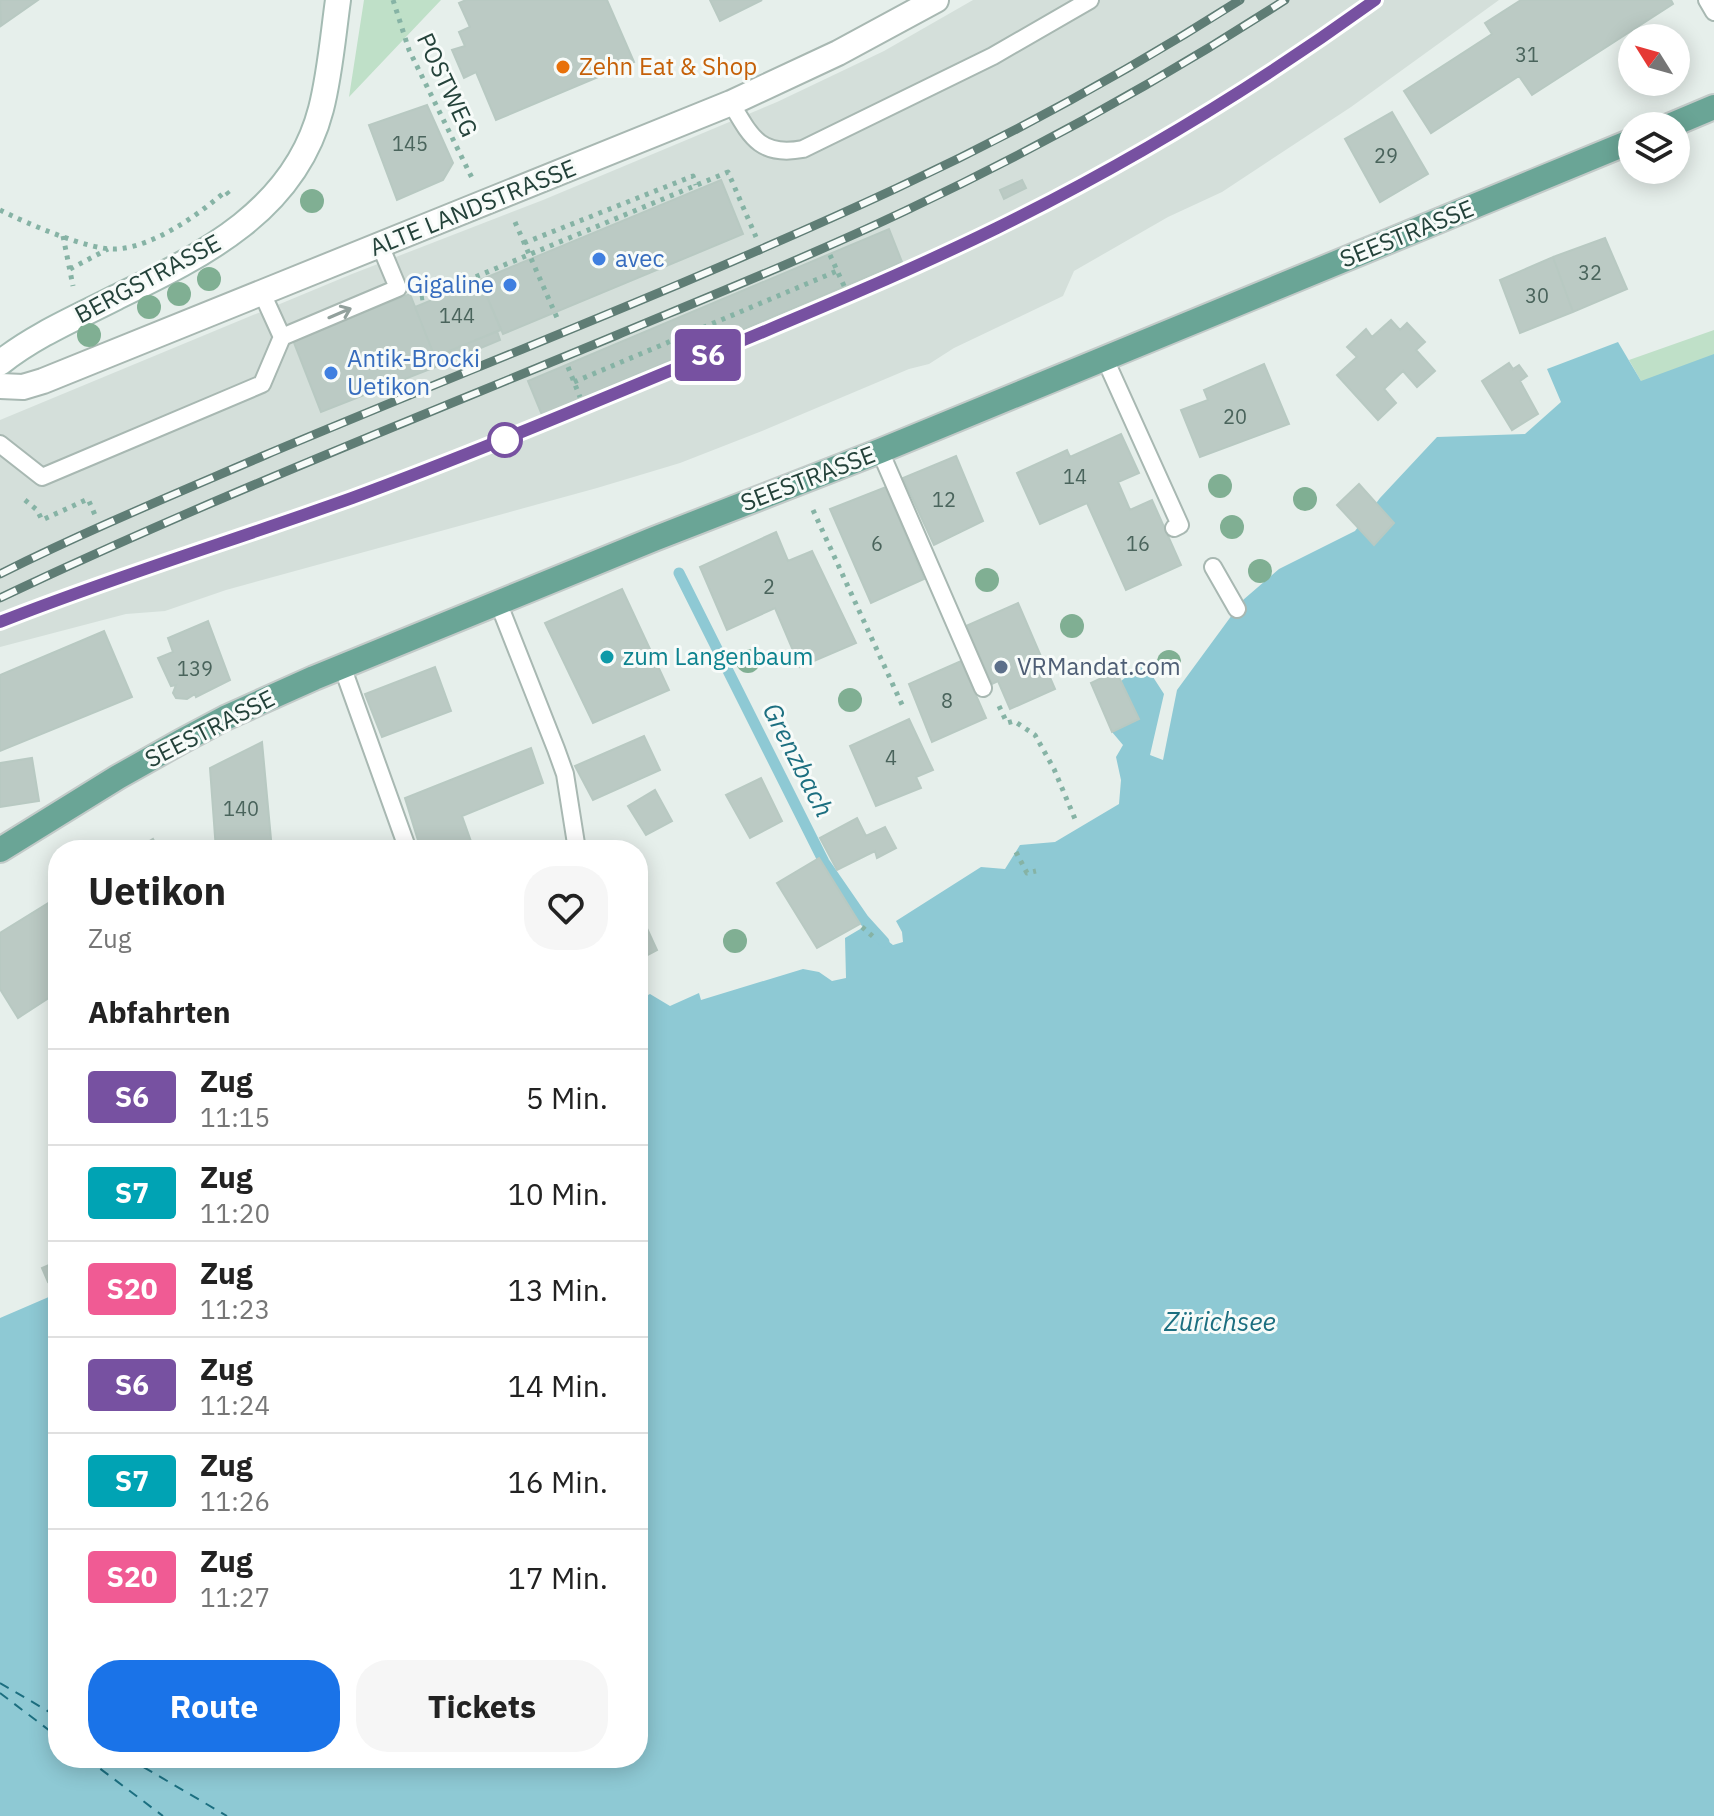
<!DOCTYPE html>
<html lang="de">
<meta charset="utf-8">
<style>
body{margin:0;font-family:"IBM Plex Sans",sans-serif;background:#f6f6f6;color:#222;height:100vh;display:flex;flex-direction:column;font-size:30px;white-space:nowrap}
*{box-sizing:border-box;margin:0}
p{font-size:26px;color:#767676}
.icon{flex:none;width:44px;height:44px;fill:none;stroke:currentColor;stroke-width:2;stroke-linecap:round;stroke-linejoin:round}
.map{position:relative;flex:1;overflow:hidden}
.panel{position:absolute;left:48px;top:840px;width:600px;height:928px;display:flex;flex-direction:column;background:#fff;border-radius:32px;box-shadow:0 4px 20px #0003}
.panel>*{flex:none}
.badge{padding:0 16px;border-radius:6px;font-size:28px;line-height:52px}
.needle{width:52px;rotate:307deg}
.fabs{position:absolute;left:1618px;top:24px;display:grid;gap:16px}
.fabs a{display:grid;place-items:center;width:72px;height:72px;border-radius:50%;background:#fff;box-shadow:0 4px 20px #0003;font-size:40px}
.map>.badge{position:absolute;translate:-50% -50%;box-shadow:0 0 0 4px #fff}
h2{padding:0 40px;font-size:30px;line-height:72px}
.round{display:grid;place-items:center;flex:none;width:84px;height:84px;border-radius:32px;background:#f6f6f6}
.overview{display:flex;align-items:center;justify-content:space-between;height:136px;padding:0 40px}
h1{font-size:38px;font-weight:700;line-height:60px}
.action{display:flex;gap:16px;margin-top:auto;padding:16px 40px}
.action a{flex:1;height:92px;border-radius:32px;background:#1a73e8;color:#fff;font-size:32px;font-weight:700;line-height:92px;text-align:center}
.action a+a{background:#f6f6f6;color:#222}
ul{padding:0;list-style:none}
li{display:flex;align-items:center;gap:24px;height:96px;padding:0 40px;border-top:2px solid #e0e0e0}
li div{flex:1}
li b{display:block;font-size:30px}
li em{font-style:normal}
li .badge{min-width:88px;font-weight:700;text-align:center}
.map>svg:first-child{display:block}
</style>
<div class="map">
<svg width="1714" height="1816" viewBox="0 0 1714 1816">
<rect width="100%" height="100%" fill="#e6efeb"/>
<path fill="#d4dfda" d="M 973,0 L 1499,0 L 1351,107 L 1222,192 L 1168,217 L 1074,271 L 1063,296 L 954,348 L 929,364 L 909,369 L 762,431 L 680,463 L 597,488 L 226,590 L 165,611 L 126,614 L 0,647 L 0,420 L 352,274 L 543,200 L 777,102 L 884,51 Z"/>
<path fill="#bfe0c8" d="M 364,0 L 441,0 L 349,97 Z
M 1714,330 L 1714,409 L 1641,381 L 1629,360 Z"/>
<path fill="#8ec9d4" d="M 1618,342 L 1641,381 L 1714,354 L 1714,1816 L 0,1816 L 0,1318 L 58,1293 L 58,1758 L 638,1758 L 638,1042 L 642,1040 L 640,1035 L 644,1031 L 643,1012 L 638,1010 L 638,1000 L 650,994 L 670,1006 L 699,993 L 701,1000 L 803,969 L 819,972 L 832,981 L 846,978 L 845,938 L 867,925 L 893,945 L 903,942 L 902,932 L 896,921 L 981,867 L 1005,869 L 1020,845 L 1055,842 L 1119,804 L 1121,780 L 1116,757 L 1123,745 L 1112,732 L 1139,719 L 1121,681 L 1144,663 L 1164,694 L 1150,755 L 1163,760 L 1177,690 L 1243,600 L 1279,569 L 1355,531 L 1380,498 L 1437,437 L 1525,434 L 1561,402 L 1547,369 Z"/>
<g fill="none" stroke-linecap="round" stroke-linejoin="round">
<path stroke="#8ec9d4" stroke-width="11" d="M 679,573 L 824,862 L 864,920 L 884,942"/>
<path stroke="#1c6f80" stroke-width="2" stroke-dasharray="10 8" stroke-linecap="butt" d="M 0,1683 L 58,1717
M 0,1693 L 58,1737
M 86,1758 L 163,1816
M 128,1758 L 227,1816"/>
</g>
<path fill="#bbcac4" stroke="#b8c9c2" stroke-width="2" d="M 0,0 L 38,0 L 1,26 Z
M 466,0 L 607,0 L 634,62 L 496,120 L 476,72 L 464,78 L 452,50 L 465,46 L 459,32 L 470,27 L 459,3 Z
M 710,0 L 762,0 L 720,21 Z
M 1521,0 L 1671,0 L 1673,4 L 1532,95 L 1519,76 L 1431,133 L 1404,91 L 1492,34 L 1485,23 Z
M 427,105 L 453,163 L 443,180 L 397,200 L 369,125 Z
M 1392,112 L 1428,174 L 1380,202 L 1345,139 Z
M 721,180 L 743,234 L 503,334 L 480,280 Z
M 1022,180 L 1026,188 L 1004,199 L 1000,190 Z
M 889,229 L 902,262 L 542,415 L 528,381 Z
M 1605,238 L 1627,289 L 1573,312 L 1553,257 Z
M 1553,257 L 1573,312 L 1520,333 L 1500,280 Z
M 480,280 L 501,330 L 435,357 L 415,307 Z
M 410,294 L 438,366 L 321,412 L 293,340 Z
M 1391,320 L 1400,330 L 1407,323 L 1425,342 L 1416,350 L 1435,371 L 1417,387 L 1403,371 L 1384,389 L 1396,403 L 1378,420 L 1337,375 L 1357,357 L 1347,347 L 1366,329 L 1372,337 Z
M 497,331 L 500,340 L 445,363 L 442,354 Z
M 1509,363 L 1513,369 L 1519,365 L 1527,376 L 1520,381 L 1538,414 L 1512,430 L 1482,381 Z
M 1264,364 L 1289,424 L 1200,457 L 1181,410 L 1208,400 L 1204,390 Z
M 1121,434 L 1139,473 L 1118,482 L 1130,510 L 1152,500 L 1181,565 L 1126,590 L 1087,503 L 1040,524 L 1017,473 L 1067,450 L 1070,457 Z
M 956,456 L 983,521 L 934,545 L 903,478 Z
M 1359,484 L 1394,523 L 1374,545 L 1337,505 Z
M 886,487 L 924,579 L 871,603 L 830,509 Z
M 776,532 L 788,561 L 812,551 L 856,643 L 800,667 L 775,608 L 727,630 L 700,567 Z
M 622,589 L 669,690 L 593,723 L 545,623 Z
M 1018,603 L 1055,689 L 1010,709 L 998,681 L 992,684 L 966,626 Z
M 208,621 L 230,680 L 196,697 L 195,694 L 187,699 L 176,698 L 173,693 L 176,685 L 171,686 L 158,658 L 173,652 L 168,638 Z
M 104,631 L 132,697 L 0,751 L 0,675 Z
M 961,661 L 986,718 L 932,742 L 909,684 Z
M 435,667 L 451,711 L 382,737 L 365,694 Z
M 1116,671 L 1139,719 L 1112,732 L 1091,683 Z
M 909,719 L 933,770 L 916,777 L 921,788 L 876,806 L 850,746 Z
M 644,736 L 660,770 L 593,800 L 575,766 Z
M 262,742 L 272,850 L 216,850 L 210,768 Z
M 531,748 L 543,783 L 462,816 L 474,850 L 421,850 L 405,798 Z
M 32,758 L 39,801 L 0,807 L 0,763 Z
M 761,778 L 782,821 L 750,838 L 726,795 Z
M 655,790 L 672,821 L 646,835 L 628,806 Z
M 857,818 L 866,836 L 885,827 L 896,848 L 877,858 L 875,851 L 837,870 L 820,838 Z
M 153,839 L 159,850 L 135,850 Z
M 567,843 L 567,850 L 498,850 Z
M 819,858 L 860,924 L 817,948 L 777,883 Z
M 58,897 L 58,931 L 54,934 L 58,940 L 58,992 L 18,1018 L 0,989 L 0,933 Z
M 638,909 L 657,950 L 638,960 Z
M 58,1261 L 58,1284 L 53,1286 L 51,1281 L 48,1282 L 42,1268 Z"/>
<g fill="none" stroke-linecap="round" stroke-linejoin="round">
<defs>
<path id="lane" d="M 1707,0 L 1714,12
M 731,103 C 751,137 760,157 803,149 L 993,56 L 1090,0
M 262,293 L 282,337
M 1105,359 L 1180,525 L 1174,528
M 0,444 L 42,477 L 262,384 L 282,337 L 398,288 L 380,245
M 880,451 L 983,688
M 1213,567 L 1237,609
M 498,602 L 556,749 L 565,774 L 577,850
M 342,666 L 408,850"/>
<path id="street" d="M 0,386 L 23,387 L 43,381 L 731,103 L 838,53 L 936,0"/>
<path id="secondary" d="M 0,363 C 35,335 78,317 117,297 C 204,255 295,210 321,109 C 330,74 333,36 338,0"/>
<path id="primary" d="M 1669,126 L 1714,107
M 0,850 L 118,777 L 182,741 L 225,718 L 314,678 L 654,539 L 880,451 L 1632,141"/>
</defs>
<use href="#lane" stroke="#a8b8b2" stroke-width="20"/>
<use href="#street" stroke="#a8b8b2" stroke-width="28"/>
<use href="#secondary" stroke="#a4bbb3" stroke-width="28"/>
<use href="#primary" stroke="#c2cac8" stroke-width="28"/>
<path stroke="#86b3a5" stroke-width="5" stroke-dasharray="4 6" stroke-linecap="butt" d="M 393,0 L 409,50 L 472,178
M 0,210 C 26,223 90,251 117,249 C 155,246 198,215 226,191 L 230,196
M 515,222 L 558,320
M 63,236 L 73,286
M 524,243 L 693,176 L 696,185
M 830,255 L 845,288
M 70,269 L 108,249
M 420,298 L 427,297 L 728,172 L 756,237
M 568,367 L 580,397
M 574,382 L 837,271
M 25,500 L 37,510 L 42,520 L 88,499 L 95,515
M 813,510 L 904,709
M 999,706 L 1007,723 L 1014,721 L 1035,735 L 1054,769 L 1075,819
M 1016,852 L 1027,873 L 1036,871
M 862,927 L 877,940"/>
<use href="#lane" stroke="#fff" stroke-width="16"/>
<use href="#street" stroke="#fff" stroke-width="24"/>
<use href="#secondary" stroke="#fff" stroke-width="24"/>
<use href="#primary" stroke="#6aa596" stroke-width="24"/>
<defs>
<path id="rail" d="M 0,574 C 86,531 175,494 263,456 C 474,367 689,285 897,188 C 1015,133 1130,70 1240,0
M 0,598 C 202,502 410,421 617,335 C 713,295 810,256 905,211 C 1036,149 1163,79 1285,0
M 0,622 C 116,576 235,540 351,498 C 468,455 583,407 698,359 C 798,317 899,276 997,228 C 1129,162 1255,86 1375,0"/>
</defs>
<use href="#rail" stroke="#5f7d75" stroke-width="9"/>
<use href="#rail" stroke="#f7fbf9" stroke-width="6" stroke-dasharray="18" stroke-linecap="butt"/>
</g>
<g fill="#80af93">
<circle cx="312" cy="201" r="12"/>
<circle cx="209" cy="279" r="12"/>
<circle cx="179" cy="294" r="12"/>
<circle cx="149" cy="307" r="12"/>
<circle cx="89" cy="335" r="12"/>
<circle cx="1220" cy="486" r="12"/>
<circle cx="1305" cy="499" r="12"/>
<circle cx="1232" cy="527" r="12"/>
<circle cx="1260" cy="571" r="12"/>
<circle cx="987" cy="580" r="12"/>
<circle cx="1072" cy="626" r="12"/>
<circle cx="748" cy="661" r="12"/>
<circle cx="1169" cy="662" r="12"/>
<circle cx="850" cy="700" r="12"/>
<circle cx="735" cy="941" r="12"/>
</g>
<defs><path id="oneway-shaft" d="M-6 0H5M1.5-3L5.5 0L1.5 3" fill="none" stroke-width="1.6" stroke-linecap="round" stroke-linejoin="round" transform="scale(2)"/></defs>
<use stroke="#92a09c" href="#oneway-shaft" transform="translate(340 313) rotate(-23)"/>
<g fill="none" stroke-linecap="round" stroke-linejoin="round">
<defs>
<path id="line" d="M 0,622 C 116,576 235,540 352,498 C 466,456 578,409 691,362 C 794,319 897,277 997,228 C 1129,163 1256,86 1375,0"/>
</defs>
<use href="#line" stroke="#fff" stroke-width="18"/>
<use href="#line" stroke="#7751a1" stroke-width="12"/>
</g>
<circle fill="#e8710a" stroke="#f7fbf9" stroke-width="3" cx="563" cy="67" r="8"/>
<g fill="#3f7fe0" stroke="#f7fbf9" stroke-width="3">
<circle cx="599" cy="259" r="8"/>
<circle cx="510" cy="285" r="8"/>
<circle cx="331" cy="373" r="8"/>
</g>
<circle fill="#fff" stroke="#7751a1" stroke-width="4" cx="505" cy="440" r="16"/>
<circle fill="#0f9aa8" stroke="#f7fbf9" stroke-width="3" cx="607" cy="657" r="8"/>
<circle fill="#5c6f8a" stroke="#f7fbf9" stroke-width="3" cx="1001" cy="667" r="8"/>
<g text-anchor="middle" stroke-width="6" stroke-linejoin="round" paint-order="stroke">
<g font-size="20" fill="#4a645c">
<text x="1527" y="62">31</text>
<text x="410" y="151">145</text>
<text x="1386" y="163">29</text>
<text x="1590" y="280">32</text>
<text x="1537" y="303">30</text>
<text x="457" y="323">144</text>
<text x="1235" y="424">20</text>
<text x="1075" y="484">14</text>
<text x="944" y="507">12</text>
<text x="877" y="551">6</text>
<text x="1138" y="551">16</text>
<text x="769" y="594">2</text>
<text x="195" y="676">139</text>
<text x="947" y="708">8</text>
<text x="891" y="765">4</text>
<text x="241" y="816">140</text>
</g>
<g font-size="24" fill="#c56008" stroke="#f7fbf9" text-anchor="start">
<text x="579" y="75">Zehn Eat &amp; Shop</text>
</g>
<g font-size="24" fill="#24423a" stroke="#f7fbf9">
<text transform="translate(447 85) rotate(65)" y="8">POSTWEG</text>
<text transform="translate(473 208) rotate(-22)" y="8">ALTE LANDSTRASSE</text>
<text transform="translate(1407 234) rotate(-22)" y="8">SEESTRASSE</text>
<text transform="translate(148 279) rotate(-28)" y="8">BERGSTRASSE</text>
<text transform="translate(808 479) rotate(-21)" y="8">SEESTRASSE</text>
<text transform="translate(210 729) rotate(-27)" y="8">SEESTRASSE</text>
</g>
<g font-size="24" fill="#366cbe" stroke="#f7fbf9" text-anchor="start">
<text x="615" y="267">avec</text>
<text x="494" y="293" text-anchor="end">Gigaline</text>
<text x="347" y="367">Antik-Brocki<tspan x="347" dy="28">Uetikon</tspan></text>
</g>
<g font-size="24" fill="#0d838f" stroke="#f7fbf9" text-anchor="start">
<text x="623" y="665">zum Langenbaum</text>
</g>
<g font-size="24" fill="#4e5e75" stroke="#f7fbf9" text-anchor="start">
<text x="1017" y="675">VRMandat.com</text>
</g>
<g font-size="26" font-style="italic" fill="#1c6f80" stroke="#f7fbf9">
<text transform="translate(798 760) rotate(63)" y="9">Grenzbach</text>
<text x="1220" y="1331">Zürichsee</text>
</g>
</g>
</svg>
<div class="fabs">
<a><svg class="needle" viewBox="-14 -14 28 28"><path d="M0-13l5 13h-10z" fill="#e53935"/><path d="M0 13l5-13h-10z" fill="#767676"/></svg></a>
<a><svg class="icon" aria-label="layers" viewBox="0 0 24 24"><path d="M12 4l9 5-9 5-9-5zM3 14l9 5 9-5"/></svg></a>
</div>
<b class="badge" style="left:708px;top:355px;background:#7751a1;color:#fff">S6</b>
<section class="panel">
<div class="overview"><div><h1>Uetikon</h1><p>Zug</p></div><a class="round"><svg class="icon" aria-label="heart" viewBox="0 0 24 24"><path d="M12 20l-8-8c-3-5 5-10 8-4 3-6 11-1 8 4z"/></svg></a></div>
<h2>Abfahrten</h2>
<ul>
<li><span class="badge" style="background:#7751a1;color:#fff">S6</span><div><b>Zug</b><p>11:15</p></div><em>5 Min.</em></li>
<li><span class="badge" style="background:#00a3b4;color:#fff">S7</span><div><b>Zug</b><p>11:20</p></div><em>10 Min.</em></li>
<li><span class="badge" style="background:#f05b94;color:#fff">S20</span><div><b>Zug</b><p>11:23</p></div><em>13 Min.</em></li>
<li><span class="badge" style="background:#7751a1;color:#fff">S6</span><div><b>Zug</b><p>11:24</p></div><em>14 Min.</em></li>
<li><span class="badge" style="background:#00a3b4;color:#fff">S7</span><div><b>Zug</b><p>11:26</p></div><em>16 Min.</em></li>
<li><span class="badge" style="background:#f05b94;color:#fff">S20</span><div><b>Zug</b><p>11:27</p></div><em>17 Min.</em></li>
</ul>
<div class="action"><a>Route</a><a>Tickets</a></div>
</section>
</div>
